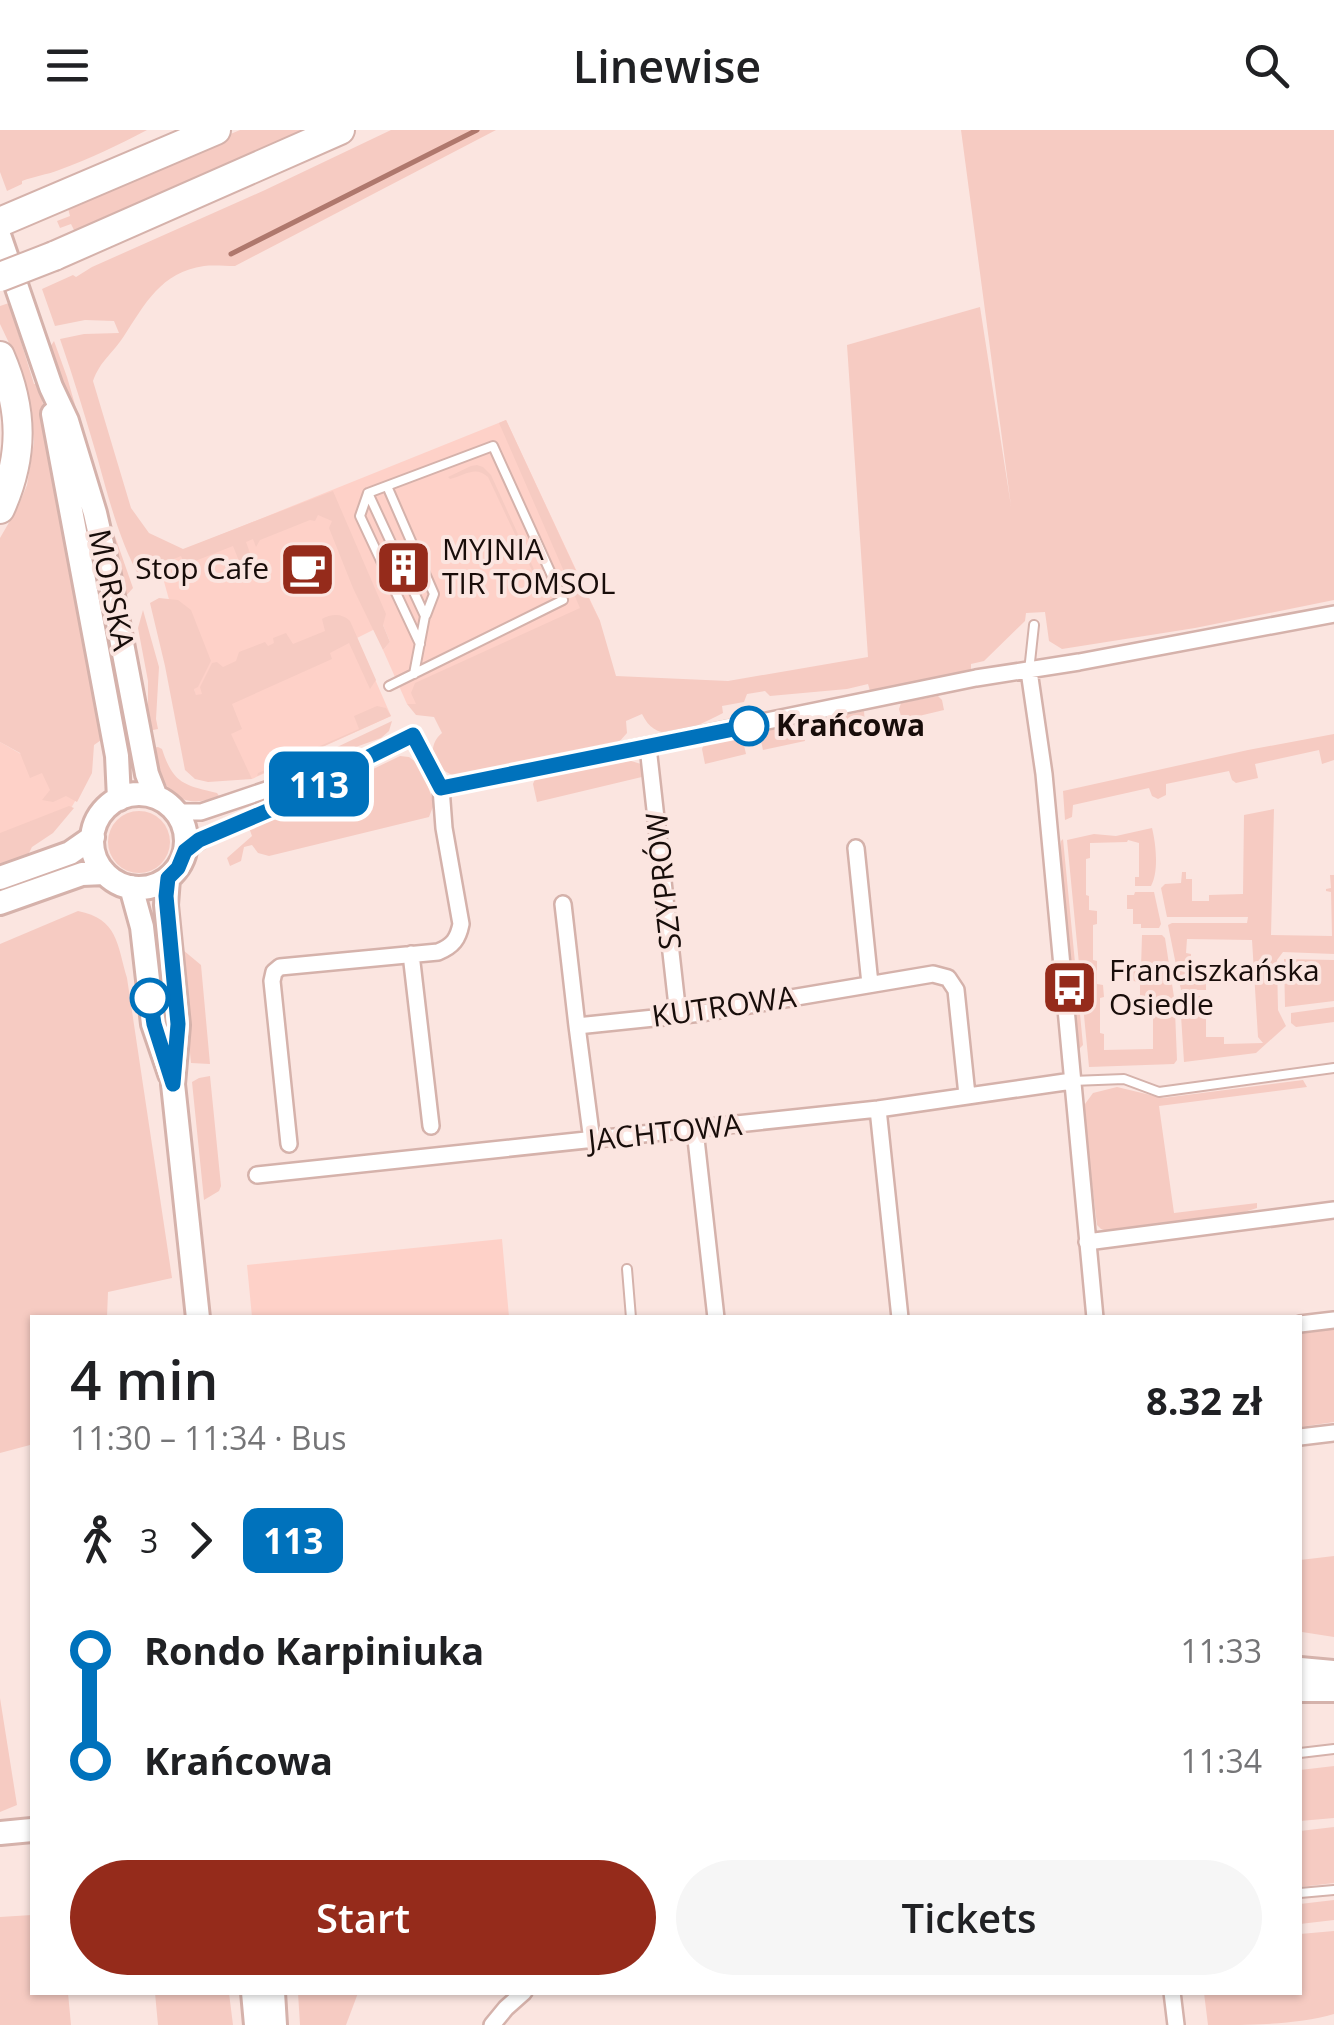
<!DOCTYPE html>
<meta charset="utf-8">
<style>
body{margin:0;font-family:"Open Sans",sans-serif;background:#f6f6f6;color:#202124;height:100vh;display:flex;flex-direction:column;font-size:38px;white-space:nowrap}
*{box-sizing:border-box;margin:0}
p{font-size:32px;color:#757577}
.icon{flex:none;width:55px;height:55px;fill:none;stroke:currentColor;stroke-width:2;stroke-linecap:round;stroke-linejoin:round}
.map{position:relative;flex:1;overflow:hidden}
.sheet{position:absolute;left:30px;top:1185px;width:1272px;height:680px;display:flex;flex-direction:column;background:#fff;border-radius:0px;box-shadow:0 2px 8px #0004}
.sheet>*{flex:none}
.badge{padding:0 20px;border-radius:15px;font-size:35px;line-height:65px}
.map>.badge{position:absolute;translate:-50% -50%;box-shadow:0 0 0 5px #fff}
.legs{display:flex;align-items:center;gap:15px;height:110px;padding:0 40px;font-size:32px}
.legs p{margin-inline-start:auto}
.summary{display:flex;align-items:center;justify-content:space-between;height:170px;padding:0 40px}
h1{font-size:55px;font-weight:600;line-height:75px}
.action{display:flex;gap:20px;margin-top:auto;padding:20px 40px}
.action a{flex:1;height:115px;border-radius:60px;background:#952b1b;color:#fff;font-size:40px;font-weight:600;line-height:115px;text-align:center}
.action a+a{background:#f6f6f6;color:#202124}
ul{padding:0 40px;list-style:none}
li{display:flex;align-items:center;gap:35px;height:110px;font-size:38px}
li i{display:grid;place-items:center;width:15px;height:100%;margin:0 12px;background:currentColor}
li i::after{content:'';width:25px;height:25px;margin:-12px;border:8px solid;border-radius:50%;background:#fff}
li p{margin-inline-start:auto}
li:first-child i{background:linear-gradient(#0000 50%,currentColor 0)}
li:last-child i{background:linear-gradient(currentColor 50%,#0000 0)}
header{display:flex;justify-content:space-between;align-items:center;height:130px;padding:0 40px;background:#fff;font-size:45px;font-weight:600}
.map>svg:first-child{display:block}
</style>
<header><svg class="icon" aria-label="menu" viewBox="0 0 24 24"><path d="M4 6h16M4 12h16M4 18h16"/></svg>Linewise<svg class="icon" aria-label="search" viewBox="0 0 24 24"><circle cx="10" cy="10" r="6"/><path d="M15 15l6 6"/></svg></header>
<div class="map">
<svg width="1334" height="1895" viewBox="0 0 1334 1895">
<rect width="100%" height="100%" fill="#fbe5e0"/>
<path fill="#fed1c8" d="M 506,290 L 600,491 L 416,574 L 407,574 L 383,520 L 390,512 L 383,495 L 357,508 L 391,586 L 252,649 L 212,624 L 158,430 Z
M 0,612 L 82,659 L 70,680 L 0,706 Z
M 502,1109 L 509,1187 L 252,1187 L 247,1135 Z"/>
<path fill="#f6cbc2" d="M 0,0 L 147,0 C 119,15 89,29 59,40 C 46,45 35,46 22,51 L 22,54 L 7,61 L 0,42 Z
M 240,0 L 317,0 L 76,104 L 71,94 L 60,98 L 57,91 L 70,86 L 67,74 Z
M 391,0 L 496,0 L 235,136 C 225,136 214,135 204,136 C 161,142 145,174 124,206 C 113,223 100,231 93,251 L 131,378 L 149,403 L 183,419 L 333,361 L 386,484 L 383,495 L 390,512 L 383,520 L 353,458 L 329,398 L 332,391 L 318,385 L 315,391 L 310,390 L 260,410 L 256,417 L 253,409 L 246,412 L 251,426 L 239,431 L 233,416 L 185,435 L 181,426 L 152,438 L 140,448 C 120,412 109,370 98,330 C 86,289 74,249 60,209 L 84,204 L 119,203 L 114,191 L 85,190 L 55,196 L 42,159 L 73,145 L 76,147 L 92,137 L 265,60 Z
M 961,0 L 1334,0 L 1334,470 L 1195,498 L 1062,519 L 1049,511 L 1045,482 L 1026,483 L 1025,491 L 984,531 L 971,534 L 971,540 L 870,561 L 868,554 L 847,559 L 770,566 L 765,561 L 747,564 L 744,572 L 722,576 L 723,583 C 696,596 659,620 642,584 L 626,591 L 627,603 L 619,612 L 456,646 C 435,641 424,618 442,603 L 434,587 L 416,585 L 407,574 L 416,574 L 411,563 L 415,553 L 580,478 L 499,293 L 506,290 L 591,473 L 600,491 L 616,546 L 728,551 L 868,527 L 847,215 L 980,177 L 1011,376 Z
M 9,173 L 34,254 L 38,254 L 43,274 L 104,608 L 94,615 L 92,643 L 77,672 L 66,666 L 53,672 L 42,670 L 50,660 L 42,643 L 30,648 L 20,623 L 0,612 L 0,408 L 18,377 L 27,355 L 34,312 L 29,268 L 18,232 L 0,194 L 0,176 Z
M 54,211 L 67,247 L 103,372 L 133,458 L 125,467 L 50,217 Z
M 477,335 L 483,337 L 491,345 L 537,446 L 538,453 L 488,347 C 475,335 464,346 450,349 L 448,347 L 471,336 Z
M 159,468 L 178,470 L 191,480 L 211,531 L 198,557 L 194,559 L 196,565 L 202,564 L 200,557 L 212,533 L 217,532 L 223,537 L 236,531 L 239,522 L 265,512 L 268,516 L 274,513 L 273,508 L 286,503 L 293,514 L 325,501 L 322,489 C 331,484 342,483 350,491 L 376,550 L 370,559 L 349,513 L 330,523 L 332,529 L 232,574 L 242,599 L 231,604 L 252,649 L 208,652 L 195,649 L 185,640 L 165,536 L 150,473 Z
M 143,480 L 159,537 L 156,589 L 158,599 L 148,601 L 148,551 L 138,498 Z
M 938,566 L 942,570 L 944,580 L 902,590 L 899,579 L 901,573 Z
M 377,576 L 386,578 L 391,586 L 257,646 L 258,643 L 359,599 L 354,586 Z
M 864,581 L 865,594 L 861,599 L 822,608 L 820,595 L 822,590 Z
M 392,591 L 389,601 L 381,608 L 280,644 Z
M 800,594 L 803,598 L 805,611 L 763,620 L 760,607 L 762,602 Z
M 1334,604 L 1334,630 L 1322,634 L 1319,620 L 1255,634 L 1258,648 L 1236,653 L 1232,650 L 1229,641 L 1166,654 L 1166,665 L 1158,669 L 1152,666 L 1149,658 L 1073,675 L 1072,687 L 1065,690 L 1063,661 L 1248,620 Z
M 739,607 L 743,611 L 746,624 L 705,634 L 702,619 L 704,614 Z
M 158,617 L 162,619 C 173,653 183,655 217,663 L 219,666 C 176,684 160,654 152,618 Z
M 400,626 L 409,627 L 421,636 L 434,674 L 429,687 L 269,726 L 258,723 L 252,715 L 244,717 L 241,731 L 230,736 L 227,728 L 252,706 L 248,695 L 297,676 Z
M 628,630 L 641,634 L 646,646 L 537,672 L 533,654 L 535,649 Z
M 69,676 L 74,678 L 53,703 L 32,717 L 27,727 L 0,741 L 0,703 Z
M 1274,679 L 1271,805 L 1332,806 L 1331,762 L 1326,761 L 1326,759 L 1331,758 L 1330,745 L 1334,745 L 1334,824 L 1283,822 L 1277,830 L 1278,880 L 1286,896 L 1256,923 L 1184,932 L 1180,870 L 1185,866 L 1206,866 L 1206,907 L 1224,907 L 1224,914 L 1263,913 L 1258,907 L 1252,810 L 1187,809 L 1186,823 L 1191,824 L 1191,843 L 1206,843 L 1206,860 L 1181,860 L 1168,795 L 1172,793 L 1247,793 L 1248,787 L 1167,787 L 1161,758 L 1165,754 L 1181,753 L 1182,742 L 1186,742 L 1186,749 L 1192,749 L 1192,771 L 1209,771 L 1209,765 L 1243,764 L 1244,685 Z
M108 712a31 31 0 1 1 62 0a31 31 0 1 1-62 0Z
M 1152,698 C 1156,714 1159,742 1151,756 L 1135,756 L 1135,747 L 1139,747 L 1139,713 L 1128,710 L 1127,712 L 1090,713 L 1090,728 L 1086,729 L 1086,765 L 1089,766 L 1089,780 L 1097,781 L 1097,794 L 1093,795 L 1093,830 L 1097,831 L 1097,854 L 1103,855 L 1104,867 L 1100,868 L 1100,903 L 1104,904 L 1104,920 L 1153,919 L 1153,887 L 1149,886 L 1149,878 L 1171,878 L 1175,881 L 1177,930 L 1174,934 L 1089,937 L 1067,710 L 1094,704 L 1116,706 Z
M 1063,709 L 1083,915 L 1078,920 L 1060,721 L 1061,711 Z
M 1135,762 L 1154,762 L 1161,794 L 1159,798 L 1141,798 L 1141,794 L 1133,794 L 1133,779 L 1127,779 L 1127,765 L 1134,765 Z
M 78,781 C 118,789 117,814 127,848 L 172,1148 L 108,1162 L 107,1187 L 32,1188 L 32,1311 L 30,1315 L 0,1323 L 0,814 Z
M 1142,805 L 1162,805 L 1165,808 L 1174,867 L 1173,872 L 1149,871 L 1148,868 L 1140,867 L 1140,852 L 1133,851 L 1133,839 L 1141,838 Z
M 183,820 L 201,835 L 210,934 L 191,933 L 180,821 Z
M 1284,829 L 1334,830 L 1334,871 L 1285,877 Z
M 1334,877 L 1334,892 L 1296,897 L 1291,893 L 1291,883 Z
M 210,946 L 221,1056 L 219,1061 L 204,1070 L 192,952 L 199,948 Z
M 1303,950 L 1307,957 L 1159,976 L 1174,1083 L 1257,1073 L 1257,1078 L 1238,1084 L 1110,1102 L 1101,1099 L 1097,1095 L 1084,986 L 1085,974 L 1093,963 L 1117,957 L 1163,968 Z
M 1334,1197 L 1334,1292 L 1300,1297 L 1300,1201 Z
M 1334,1426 L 1334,1507 L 1302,1502 L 1300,1499 L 1300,1430 Z
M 0,1568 L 17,1675 L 0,1682 Z
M 1334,1636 L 1334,1688 L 1300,1691 L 1300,1640 Z
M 1334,1697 L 1334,1753 L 1300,1757 L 1300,1701 Z
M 1334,1770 L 1334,1790 L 1300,1794 L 1300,1774 Z
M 32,1785 L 32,1862 L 68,1863 L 71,1895 L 0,1895 L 0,1787 Z
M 1334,1801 L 1334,1884 C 1297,1895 1248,1895 1208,1895 L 1204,1863 L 1300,1862 L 1300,1804 Z
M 155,1863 L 229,1863 L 233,1895 L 158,1895 Z
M 298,1863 L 298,1862 L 358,1863 L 346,1895 L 300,1895 Z"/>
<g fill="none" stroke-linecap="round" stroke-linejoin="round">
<path stroke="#af786d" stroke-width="5" d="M 231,124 L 477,0"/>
<defs>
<path id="lane" d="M 387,356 L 434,464 L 426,485
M 368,363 L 360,386 L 420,514
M 1029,541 L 1034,495
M 389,556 L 563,470 L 493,316 L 368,363 L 425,486 L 414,544
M 1072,951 L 1124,949 L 1159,962 L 1334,938
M 627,1139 L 631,1188
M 1300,1623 L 1334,1619
M 1300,1763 L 1334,1760"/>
<path id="street" d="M 1029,541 L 1044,644 L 1095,1188
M 648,617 L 678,885
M 441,658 L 976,548 L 1079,532 L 1334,484
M 176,682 L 201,682 L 290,652 L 323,647
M 856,718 L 870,854
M 185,721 L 209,705 L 300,667 L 332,645 L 413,605 L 441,658 L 444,698 L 461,794 C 458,809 453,816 438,822 L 280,837 L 274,842 L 272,851 L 289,1014
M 563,774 L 577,896
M 411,824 L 431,996
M 878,979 L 900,1188
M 695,1000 L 716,1188
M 592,1011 L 577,896 L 702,883 L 933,844 L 948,848 L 956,860 L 967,965
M 257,1045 L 878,979 L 1072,951
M 1087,1112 L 1334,1080
M 1300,1194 L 1334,1190
M 1300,1307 L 1334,1303
M 1172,1862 L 1176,1895
M 492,1895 L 506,1878 L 524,1862"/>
<path id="secondary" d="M 0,108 L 51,257 L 67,291 L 95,383 L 108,440 L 147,644 L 156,667
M 53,284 L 117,626 L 119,669
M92 711a47 47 0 1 1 94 0a47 47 0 1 1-94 0Z
M 0,748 L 70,723 L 93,707
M 168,749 L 166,775 L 178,895 L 173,954 L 198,1188
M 131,757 L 142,797 L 153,894 L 170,944
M 0,773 L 82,744 L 105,743
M 1300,1539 L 1334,1542
M 1300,1560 L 1334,1560
M 0,1703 L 32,1700
M 253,1862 L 256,1895
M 273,1862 L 275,1895"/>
<path id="highway" d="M 0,92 L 216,0
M 54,126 L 340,0
M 0,226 C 23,279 24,326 0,379"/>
</defs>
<use href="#lane" stroke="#d5b2ab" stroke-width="12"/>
<use href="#street" stroke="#d5b2ab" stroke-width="20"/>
<use href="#secondary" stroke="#d5b2ab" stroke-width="28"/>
<use href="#highway" stroke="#d5b2ab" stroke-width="32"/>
<use href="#lane" stroke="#fff" stroke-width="8"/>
<use href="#street" stroke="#fff" stroke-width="15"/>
<use href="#secondary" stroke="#fff" stroke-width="22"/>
<use href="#highway" stroke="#fff" stroke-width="28"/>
<defs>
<path id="highway-bridge" d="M 0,147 L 54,126"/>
</defs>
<use href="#highway-bridge" stroke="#d5b2ab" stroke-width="32" stroke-linecap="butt"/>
<use href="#highway-bridge" stroke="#fff" stroke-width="28"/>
</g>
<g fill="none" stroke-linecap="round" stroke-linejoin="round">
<defs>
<path id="line-1" d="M 150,868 L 154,894 L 173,954 L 178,894 L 166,766 L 168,748 L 178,738 L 185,721 L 199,710 L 300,667 L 332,645 L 413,605 L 441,658 L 749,596"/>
</defs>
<use href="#line-1" stroke="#fff" stroke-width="22"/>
<use href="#line-1" stroke="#0072bc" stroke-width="15"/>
</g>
<defs>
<symbol id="building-square" viewBox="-11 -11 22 22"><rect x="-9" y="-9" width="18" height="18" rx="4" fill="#952b1b" stroke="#fbe5e0"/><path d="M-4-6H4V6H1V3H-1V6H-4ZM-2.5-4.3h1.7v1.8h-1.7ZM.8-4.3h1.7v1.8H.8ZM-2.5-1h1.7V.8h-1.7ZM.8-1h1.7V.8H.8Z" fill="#fff"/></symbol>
<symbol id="cafe-square" viewBox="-11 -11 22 22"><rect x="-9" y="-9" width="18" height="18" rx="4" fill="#952b1b" stroke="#fbe5e0"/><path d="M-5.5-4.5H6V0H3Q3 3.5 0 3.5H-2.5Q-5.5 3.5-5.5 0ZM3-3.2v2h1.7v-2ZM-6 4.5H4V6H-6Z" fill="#fff"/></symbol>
<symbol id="bus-square" viewBox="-11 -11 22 22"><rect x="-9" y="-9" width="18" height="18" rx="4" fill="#952b1b" stroke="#fbe5e0"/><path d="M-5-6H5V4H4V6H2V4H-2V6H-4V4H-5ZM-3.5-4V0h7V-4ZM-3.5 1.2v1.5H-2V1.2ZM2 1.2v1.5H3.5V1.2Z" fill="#fff"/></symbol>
</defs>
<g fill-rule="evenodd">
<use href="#building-square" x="372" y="406" width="63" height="63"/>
<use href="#cafe-square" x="276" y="408" width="63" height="63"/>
<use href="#bus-square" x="1038" y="826" width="63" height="63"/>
</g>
<g fill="#fff" stroke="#0072bc" stroke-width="5">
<circle cx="749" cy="596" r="18"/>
<circle cx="150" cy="868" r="18"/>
</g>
<g text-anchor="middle" stroke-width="8" stroke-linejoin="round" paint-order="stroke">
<g font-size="30" fill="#180d0a" stroke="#fbe5e0" text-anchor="start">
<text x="442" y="430">MYJNIA<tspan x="442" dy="34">TIR TOMSOL</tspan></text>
<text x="269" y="449" text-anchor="end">Stop Cafe</text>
<text x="1109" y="851">Franciszkańska<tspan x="1109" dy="34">Osiedle</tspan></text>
</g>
<g font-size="30" fill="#180d0a" stroke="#fbe5e0">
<text transform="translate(111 460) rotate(78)" y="10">MORSKA</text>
<text transform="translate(664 751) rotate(-96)" y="10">SZYPRÓW</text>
<text transform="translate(724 877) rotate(-8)" y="10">KUTROWA</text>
<text transform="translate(665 1003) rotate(-6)" y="10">JACHTOWA</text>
</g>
<g font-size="30" font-weight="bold" fill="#180d0a" stroke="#fbe5e0" text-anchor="start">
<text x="776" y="606">Krańcowa</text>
</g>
</g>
</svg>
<b class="badge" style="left:319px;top:654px;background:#0072bc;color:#fff">113</b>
<section class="sheet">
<div class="summary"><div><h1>4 min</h1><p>11:30 – 11:34 · Bus</p></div><b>8.32 zł</b></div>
<div class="legs"><svg class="icon" aria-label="walk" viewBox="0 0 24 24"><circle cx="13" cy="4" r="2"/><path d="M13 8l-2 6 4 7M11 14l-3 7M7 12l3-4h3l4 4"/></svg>3<svg class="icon" aria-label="forward" viewBox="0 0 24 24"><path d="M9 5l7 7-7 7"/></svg><b class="badge" style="background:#0072bc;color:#fff">113</b></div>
<ul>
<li><i style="color:#0072bc"></i><b>Rondo Karpiniuka</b><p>11:33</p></li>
<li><i style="color:#0072bc"></i><b>Krańcowa</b><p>11:34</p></li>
</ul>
<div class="action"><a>Start</a><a>Tickets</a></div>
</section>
</div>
